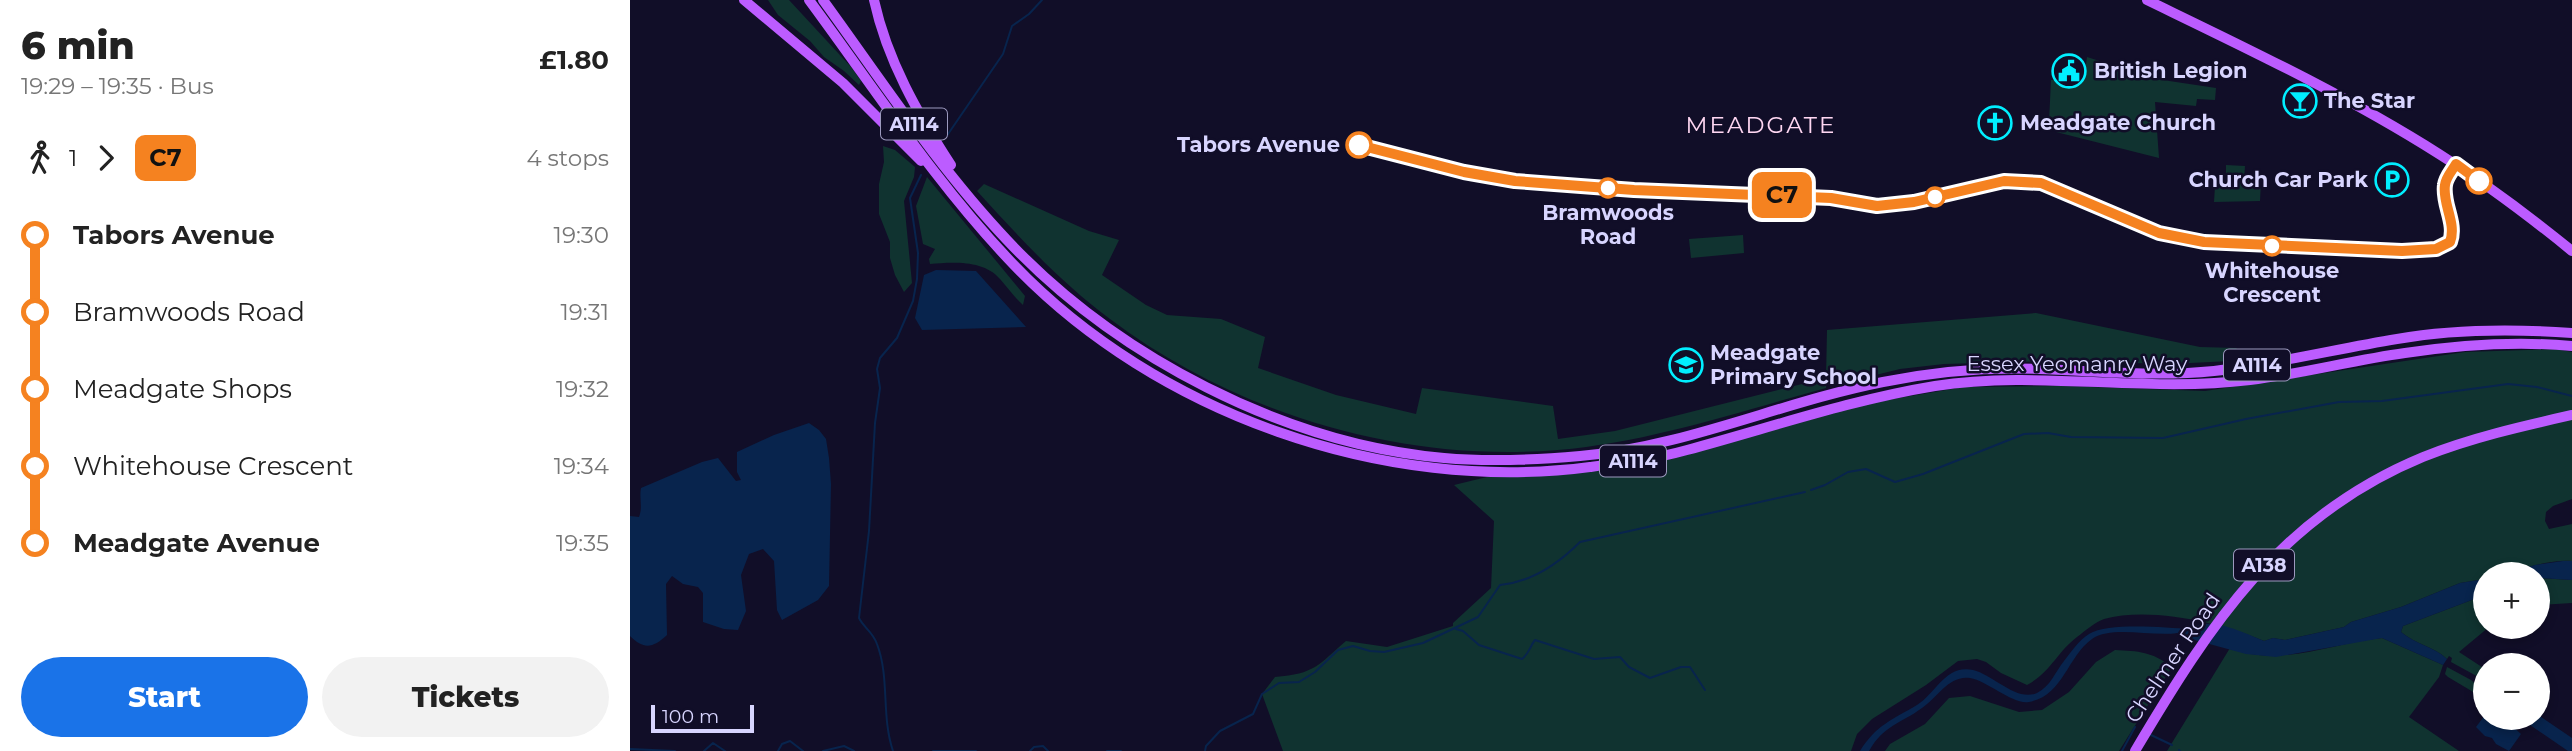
<!DOCTYPE html>
<meta charset="utf-8">
<style>
body{margin:0;font-family:Montserrat,sans-serif;background:#f2f2f2;color:#222;height:100vh;display:flex;flex-direction:column;font-size:26px;white-space:nowrap}
*{box-sizing:border-box;margin:0}
p{font-size:23px;color:#767676}
.icon{flex:none;width:38px;height:38px;fill:none;stroke:currentColor;stroke-width:2;stroke-linecap:round;stroke-linejoin:round}
.map{position:relative;flex:1;overflow:hidden}
.side{display:flex;flex-direction:column;background:#fff;width:630px}
.side>*{flex:none}
.badge{padding:0 14px;border-radius:10px;font-size:24px;line-height:46px}
.controls{position:absolute;left:1843px;top:562px;display:grid;gap:14px}
.controls a{display:grid;place-items:center;width:77px;height:77px;border-radius:50%;background:#fff;box-shadow:0 4px 10px #0003;font-size:35px}
.scale{position:absolute;left:21px;bottom:18px;width:103px;box-sizing:border-box;padding-left:7px;border:4px solid #d8d5ff;border-top:0;font-size:19px;line-height:24px;white-space:nowrap;color:#d8d5ff;-webkit-text-stroke:5px #110e28;paint-order:stroke}
.map>.badge{position:absolute;translate:-50% -50%;box-shadow:0 0 0 4px #fff}
.legs{display:flex;align-items:center;gap:10px;height:77px;padding:0 21px;font-size:23px}
.legs p{margin-inline-start:auto}
.summary{display:flex;align-items:center;justify-content:space-between;height:119px;padding:0 21px}
h1{font-size:38px;font-weight:800;line-height:52px}
.primary-button{display:flex;gap:14px;margin-top:auto;padding:14px 21px}
.primary-button a{flex:1;height:80px;border-radius:42px;background:#1a73e8;color:#fff;font-size:28px;font-weight:800;line-height:80px;text-align:center}
.primary-button a+a{background:#f2f2f2;color:#222}
ul{padding:0 21px;list-style:none}
li{display:flex;align-items:center;gap:24px;height:77px;font-size:26px}
li i{display:grid;place-items:center;width:10px;height:100%;margin:0 9px;background:currentColor}
li i::after{content:'';width:18px;height:18px;margin:-9px;border:5px solid;border-radius:50%;background:#fff}
li p{margin-inline-start:auto}
li:first-child i{background:linear-gradient(#0000 50%,currentColor 0)}
li:last-child i{background:linear-gradient(currentColor 50%,#0000 0)}
main{display:flex;flex:1;min-height:0}
.map>svg:first-child{display:block}
</style>
<main>
<section class="side">
<div class="summary"><div><h1>6 min</h1><p>19:29 – 19:35 · Bus</p></div><b>£1.80</b></div>
<div class="legs"><svg class="icon" aria-label="walk" viewBox="0 0 24 24"><circle cx="13" cy="4" r="2"/><path d="M13 8l-2 6 4 7M11 14l-3 7M7 12l3-4h3l4 4"/></svg>1<svg class="icon" aria-label="forward" viewBox="0 0 24 24"><path d="M9 5l7 7-7 7"/></svg><b class="badge" style="background:#f58220;color:#111">C7</b><p>4 stops</p></div>
<ul>
<li><i style="color:#f58220"></i><b>Tabors Avenue</b><p>19:30</p></li>
<li><i style="color:#f58220"></i><span>Bramwoods Road</span><p>19:31</p></li>
<li><i style="color:#f58220"></i><span>Meadgate Shops</span><p>19:32</p></li>
<li><i style="color:#f58220"></i><span>Whitehouse Crescent</span><p>19:34</p></li>
<li><i style="color:#f58220"></i><b>Meadgate Avenue</b><p>19:35</p></li>
</ul>
<div class="primary-button"><a>Start</a><a>Tickets</a></div>
</section>
<div class="map">
<svg width="1942" height="751" viewBox="0 0 1942 751">
<rect width="100%" height="100%" fill="#110e28"/>
<path fill="#103330" d="M 138,0 L 159,0 L 221,67 L 231,81 L 229,85 L 214,71 L 194,57 L 180,41 L 148,15 Z
M 1457,57 L 1526,79 L 1586,88 L 1585,100 L 1567,99 L 1566,106 L 1525,102 L 1529,158 L 1426,132 L 1419,122 L 1421,80 L 1454,79 Z
M 253,146 L 265,150 L 285,167 L 284,177 L 274,201 L 282,283 L 274,292 L 265,275 L 260,258 L 260,242 L 249,214 L 249,184 L 254,162 Z
M 1596,165 L 1615,166 L 1614,180 L 1631,180 L 1630,201 L 1584,202 L 1585,186 L 1592,187 L 1592,182 L 1596,182 Z
M 297,177 L 395,296 L 393,305 C 384,297 378,288 370,279 C 354,260 323,262 300,264 L 299,259 L 305,249 L 293,244 L 286,206 Z
M 354,184 L 459,231 L 489,240 L 472,275 L 516,305 L 537,315 L 591,319 L 635,337 L 628,368 L 706,395 L 786,414 L 792,388 L 923,406 L 928,439 L 985,431 L 1196,378 L 1197,330 L 1406,313 L 1570,347 L 1607,348 L 1604,351 L 1611,357 L 1602,358 L 1601,361 L 1540,364 L 1427,361 L 1314,364 L 1270,369 L 1209,384 L 1207,375 L 1197,378 L 1196,388 C 1108,412 1020,442 928,450 C 771,463 606,414 480,319 C 430,282 388,236 347,191 Z
M 1113,235 L 1114,253 L 1061,258 L 1059,239 Z
M 1925,349 L 1942,352 L 1942,499 L 1923,506 L 1916,512 L 1915,521 L 1919,529 L 1942,524 L 1942,561 C 1912,559 1885,574 1855,574 L 1855,579 L 1830,583 L 1771,607 L 1721,622 L 1714,627 L 1655,640 L 1643,638 L 1634,641 C 1592,623 1520,606 1474,619 C 1465,622 1455,631 1447,637 C 1427,652 1421,672 1397,685 L 1371,673 L 1356,662 L 1347,659 L 1328,661 L 1296,685 L 1242,719 L 1227,734 L 1221,751 L 653,751 L 632,694 L 645,677 C 685,674 688,665 716,641 L 757,647 L 823,626 L 823,623 L 861,588 L 864,521 L 824,485 L 861,476 L 945,473 L 1019,465 L 1221,406 L 1334,387 L 1432,386 L 1575,391 L 1835,352 Z
M 1908,578 L 1942,580 L 1942,603 L 1908,605 Z
M 1855,595 L 1855,626 L 1859,627 L 1829,652 L 1855,669 L 1855,676 L 1852,679 L 1821,662 L 1822,658 L 1819,656 L 1817,659 C 1803,646 1785,644 1771,632 L 1773,626 Z
M 1752,638 L 1813,665 L 1809,677 L 1779,717 L 1829,751 L 1537,751 L 1600,648 C 1651,668 1701,643 1752,638 Z
M 1485,650 C 1508,651 1523,652 1542,667 L 1489,751 L 1255,751 L 1260,744 L 1295,724 L 1319,698 L 1340,696 L 1389,712 L 1412,710 L 1439,692 L 1466,662 Z
M 1817,667 L 1841,680 L 1855,692 L 1855,699 L 1818,677 L 1815,674 Z"/>
<path fill="#08244d" d="M 306,270 L 346,271 L 396,327 L 292,330 L 285,318 L 294,275 Z
M 179,423 L 189,430 L 196,439 L 199,458 L 201,484 L 199,586 L 188,600 L 152,620 L 147,610 L 144,561 L 133,549 L 119,554 L 111,575 L 116,611 L 108,630 L 94,629 L 73,622 L 73,593 L 68,587 L 53,584 L 42,576 L 36,584 L 37,635 C 23,648 14,650 0,636 L 0,516 L 9,517 C 13,507 9,498 11,488 L 72,462 L 88,458 L 106,481 L 111,480 L 107,472 L 107,452 L 144,435 Z
M 1933,561 L 1942,561 L 1942,580 L 1908,578 L 1908,574 L 1873,574 L 1905,565 Z
M 1855,579 L 1855,595 L 1773,626 L 1771,632 C 1785,644 1803,646 1817,659 L 1813,665 L 1752,638 L 1646,657 L 1616,654 L 1561,639 L 1553,640 L 1551,635 L 1547,633 C 1522,637 1482,625 1462,639 C 1437,657 1433,696 1399,702 C 1383,705 1358,681 1340,678 C 1319,675 1308,697 1292,708 C 1270,724 1254,725 1239,751 L 1230,751 C 1246,725 1262,720 1287,705 C 1306,693 1316,664 1343,670 C 1364,675 1386,702 1407,693 C 1421,686 1425,672 1434,661 C 1442,651 1448,641 1459,634 C 1479,622 1536,628 1560,629 C 1579,615 1614,633 1634,641 L 1643,638 L 1655,640 L 1714,627 L 1721,622 L 1771,607 L 1830,583 Z
M 1855,715 L 1855,718 L 1880,718 L 1877,721 L 1891,734 L 1879,751 L 1866,744 L 1862,738 L 1855,736 L 1846,727 Z
M 1908,715 L 1942,738 L 1942,751 L 1938,751 L 1890,718 L 1908,718 Z"/>
<g fill="none" stroke-linecap="round" stroke-linejoin="round">
<path stroke="#08244d" stroke-width="2" d="M 316,137 L 373,54 L 382,26 L 399,14 L 412,0
M 1181,490 L 1195,485 L 1218,472 L 1236,469 L 1265,482 L 1293,474 L 1394,434 L 1418,433 L 1441,437 L 1533,438 L 1616,419 L 1709,402 L 1752,401 L 1878,384 L 1907,387 L 1942,396
M 826,629 L 833,631 L 849,645 L 892,659 C 899,654 900,646 905,640 L 964,659 L 990,657 L 999,667 L 1020,678 L 1051,667 L 1060,667 L 1075,690
M 1521,735 L 1542,745
M 0,749 L 45,751
M 1549,750 L 1550,751
M 74,751 L 83,743 L 95,751
M 148,751 L 152,744 L 160,741 L 173,751
M 193,751 L 214,746 L 224,751
M 263,751 C 251,716 260,678 247,644 C 243,632 234,628 229,618 L 239,531 L 245,423 L 250,388 L 247,369 L 250,358 L 267,338 L 283,301 L 287,279 L 288,253 L 280,198 L 291,175
M 303,751 L 346,751
M 400,751 L 404,747 L 413,746 L 418,751
M 477,751 L 491,751
M 575,751 L 576,746 L 590,731 L 623,714 L 632,694 L 649,683 L 669,682 L 685,672 L 708,650 L 723,646 L 740,651 L 754,652 L 793,643 L 848,617 L 870,585 C 901,582 928,564 950,542 L 1175,492
M 1492,751 L 1505,727"/>
<path stroke="#bc5cff" stroke-width="10" d="M 114,0 L 213,83 L 291,161
M 179,0 C 245,89 307,185 384,265 C 527,414 754,494 960,467 C 992,463 1025,459 1057,450 C 1139,428 1220,400 1305,386 C 1409,370 1515,393 1620,380 C 1672,374 1723,360 1775,353 C 1829,345 1887,341 1942,346
M 193,0 C 252,81 308,167 377,240 C 486,356 654,444 814,458 C 859,462 905,460 950,456 C 1055,447 1151,402 1253,382 C 1303,372 1358,367 1409,369 C 1467,371 1526,377 1584,371 C 1646,364 1706,349 1767,339 C 1824,329 1884,329 1942,333
M 244,0 C 257,60 288,114 321,165
M 1517,0 C 1616,48 1716,95 1809,154 C 1855,183 1899,216 1942,251
M 1505,751 C 1581,623 1650,516 1793,457 C 1840,438 1893,426 1942,415"/>
</g>
<g fill="none" stroke-linecap="round" stroke-linejoin="round">
<defs>
<path id="line-1" d="M 729,145 L 834,172 L 885,181 L 1004,190 L 1201,198 L 1247,206 L 1284,202 L 1374,181 L 1411,183 L 1529,233 L 1574,242 L 1772,251 L 1806,249 L 1820,242 C 1827,223 1812,204 1815,185 C 1816,177 1822,171 1826,164 L 1849,181"/>
</defs>
<use href="#line-1" stroke="#fff" stroke-width="16"/>
<use href="#line-1" stroke="#f58220" stroke-width="10"/>
</g>
<defs>
<symbol id="civic-ring" viewBox="-11 -11 22 22"><circle r="9.5" fill="#110e28" stroke="#01eeff" stroke-width="1.5"/><path d="M-.6-6.5H3V-4.5H.6V-3L4-1V1h2V6H-6V1h2V-1L-.6-3ZM-1.2 2.5V6h2.4V2.5Z" fill="#01eeff"/></symbol>
<symbol id="bar-ring" viewBox="-11 -11 22 22"><circle r="9.5" fill="#110e28" stroke="#01eeff" stroke-width="1.5"/><path d="M-6-5H6L.8 .8V4.5H3.5V6h-7V4.5H-.8V.8Z" fill="#01eeff"/></symbol>
<symbol id="church-ring" viewBox="-11 -11 22 22"><circle r="9.5" fill="#110e28" stroke="#01eeff" stroke-width="1.5"/><path d="M-1.2-6h2.4v3.5h3.3v2.4h-3.3V6h-2.4V-.1h-3.3v-2.4h3.3Z" fill="#01eeff"/></symbol>
<symbol id="parking-ring" viewBox="-11 -11 22 22"><circle r="9.5" fill="#110e28" stroke="#01eeff" stroke-width="1.5"/><path d="M-3.5-5.5H1a3.5 3.5 0 0 1 0 7H-1V5.5H-3.5ZM-1-3.4V-.6H.8a1.4 1.4 0 0 0 0-2.8Z" fill="#01eeff"/></symbol>
<symbol id="school-ring" viewBox="-11 -11 22 22"><circle r="9.5" fill="#110e28" stroke="#01eeff" stroke-width="1.5"/><path d="M0-5L7-2L0 1L-7-2ZM-4 1L0 2.5L4 1V4Q0 6-4 4Z" fill="#01eeff"/></symbol>
</defs>
<g fill-rule="evenodd">
<use href="#civic-ring" x="1420" y="52" width="38" height="38"/>
<use href="#bar-ring" x="1651" y="82" width="38" height="38"/>
<use href="#church-ring" x="1346" y="104" width="38" height="38"/>
<use href="#parking-ring" x="1743" y="161" width="38" height="38"/>
<use href="#school-ring" x="1037" y="346" width="38" height="38"/>
</g>
<g fill="#fff" stroke="#f58220" stroke-width="3.5">
<circle cx="729" cy="145" r="12"/>
<circle cx="1849" cy="181" r="12"/>
<circle cx="978" cy="188" r="9"/>
<circle cx="1305" cy="197" r="9"/>
<circle cx="1642" cy="246" r="9"/>
</g>
<g text-anchor="middle" stroke-width="5" stroke-linejoin="round" paint-order="stroke">
<g fill="#110e28" stroke="#9c99be" stroke-width="2">
<rect x="251" y="108.5" width="66" height="31" rx="5"/>
<rect x="1594" y="349.5" width="66" height="31" rx="5"/>
<rect x="970" y="445.5" width="66" height="31" rx="5"/>
<rect x="1604" y="549.5" width="60" height="31" rx="5"/>
</g>
<g font-size="19" font-weight="bold" fill="#d8d5ff">
<text x="284" y="131">A1114</text>
<text x="1627" y="372">A1114</text>
<text x="1003" y="468">A1114</text>
<text x="1634" y="572">A138</text>
</g>
<g font-size="21" font-weight="bold" fill="#d8d5ff" stroke="#110e28" text-anchor="start">
<text x="1464" y="78">British Legion</text>
<text x="1694" y="108">The Star</text>
<text x="1390" y="130">Meadgate Church</text>
<text x="1738" y="187" text-anchor="end">Church Car Park</text>
<text x="1080" y="360">Meadgate<tspan x="1080" dy="24">Primary School</tspan></text>
</g>
<g font-size="21" font-weight="bold" fill="#d8d5ff" stroke="#110e28">
<text x="710" y="152" text-anchor="end">Tabors Avenue</text>
<text x="978" y="220">Bramwoods<tspan x="978" dy="24">Road</tspan></text>
<text x="1642" y="278">Whitehouse<tspan x="1642" dy="24">Crescent</tspan></text>
</g>
<g font-size="21" fill="#d8d5ff" stroke="#110e28">
<text x="1447" y="371">Essex Yeomanry Way</text>
<text transform="translate(1543 658) rotate(-56)" y="7">Chelmer Road</text>
</g>
<g font-size="23" letter-spacing="2" fill="#ffd7f2" stroke="#110e28">
<text x="1131" y="133">MEADGATE</text>
</g>
</g>
</svg>
<div class="controls">
<a>+</a>
<a>−</a>
</div>
<div class="scale">100 m</div>
<b class="badge" style="left:1152px;top:195px;background:#f58220;color:#111">C7</b>
</div>
</main>
